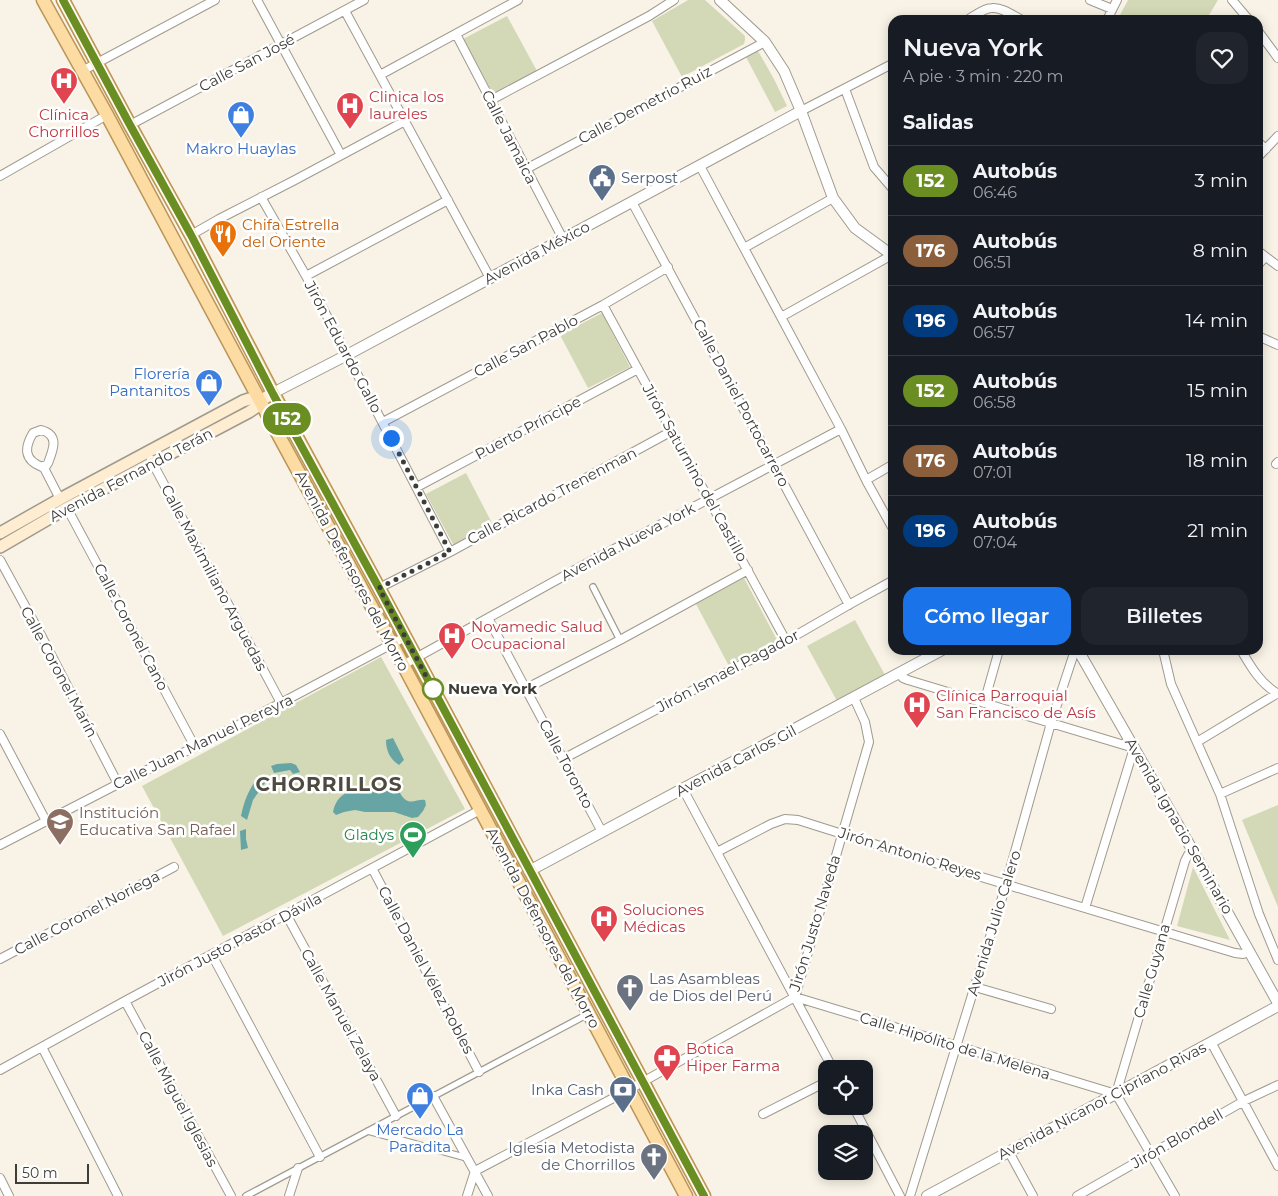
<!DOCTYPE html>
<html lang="es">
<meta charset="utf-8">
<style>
body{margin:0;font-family:Montserrat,sans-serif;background:#20242c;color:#f1f3f6;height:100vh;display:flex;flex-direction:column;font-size:19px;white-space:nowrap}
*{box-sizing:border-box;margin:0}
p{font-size:16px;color:#9ea1a6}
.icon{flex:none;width:28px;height:28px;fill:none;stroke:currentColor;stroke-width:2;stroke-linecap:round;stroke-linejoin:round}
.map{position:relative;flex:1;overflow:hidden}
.drawer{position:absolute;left:888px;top:15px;width:375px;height:640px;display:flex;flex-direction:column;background:#171b24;border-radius:15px;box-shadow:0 2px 12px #0003}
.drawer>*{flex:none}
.badge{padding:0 10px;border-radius:16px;font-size:18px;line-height:32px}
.fabs{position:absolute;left:818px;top:1060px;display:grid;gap:10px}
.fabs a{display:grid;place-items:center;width:55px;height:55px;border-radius:10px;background:#171b24;box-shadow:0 2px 12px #0003;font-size:25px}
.scale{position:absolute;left:15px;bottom:12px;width:74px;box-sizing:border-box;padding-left:5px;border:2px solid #3f3d38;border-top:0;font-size:14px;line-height:18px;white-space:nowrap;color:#3f3d38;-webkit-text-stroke:4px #fff;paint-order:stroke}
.you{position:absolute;width:25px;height:25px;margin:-12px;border:4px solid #fff;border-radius:50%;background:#1a73e8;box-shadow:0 0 0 8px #1a73e833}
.map>.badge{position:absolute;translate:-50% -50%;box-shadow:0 0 0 2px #fff}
h2{padding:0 15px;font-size:19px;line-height:45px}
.round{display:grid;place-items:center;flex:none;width:52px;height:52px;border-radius:15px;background:#20242c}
.head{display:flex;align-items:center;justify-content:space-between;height:85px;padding:0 15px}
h1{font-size:24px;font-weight:600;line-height:38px}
.action{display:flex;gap:10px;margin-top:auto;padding:10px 15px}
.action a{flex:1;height:58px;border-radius:15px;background:#1a73e8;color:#fff;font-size:20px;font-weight:600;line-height:58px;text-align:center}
.action a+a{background:#20242c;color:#f1f3f6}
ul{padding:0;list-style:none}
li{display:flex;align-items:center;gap:15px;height:70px;padding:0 15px;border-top:1px solid #363941}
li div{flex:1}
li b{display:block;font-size:19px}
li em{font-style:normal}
li .badge{min-width:55px;font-weight:700;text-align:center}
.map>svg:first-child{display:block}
</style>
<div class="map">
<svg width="1278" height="1196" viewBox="0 0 1278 1196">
<rect width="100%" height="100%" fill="#f8f3e6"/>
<path fill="#d3d9b7" d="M 688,0 L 705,0 L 745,36 L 745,40 L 744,44 L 682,77 L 652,21 Z
M 1128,0 L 1218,0 L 1206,20 L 1119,20 L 1120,15 Z
M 507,16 L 537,71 L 493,94 L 463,39 Z
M 758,51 L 774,79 L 787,106 L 775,112 L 746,57 Z
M 602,313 L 630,367 L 588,388 L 560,335 Z
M 466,473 L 493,525 L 454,546 L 426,494 Z
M 744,578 L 777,640 L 729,666 L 696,604 Z
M 855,620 L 885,675 L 837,701 L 807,646 Z
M 381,657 L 465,809 L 223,936 L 142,786 Z
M 1278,805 L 1278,907 L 1242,820 Z
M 1193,867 L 1230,940 L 1177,926 Z"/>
<path fill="#67a5a5" d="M 393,738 L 404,760 L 399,765 C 390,759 386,751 386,740 Z
M 291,763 L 296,765 L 300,772 L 293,774 L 290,770 L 274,773 L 271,766 L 277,764 Z
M 258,777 L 267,780 L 253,800 L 247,820 L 241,816 C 244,801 249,789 258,777 Z
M 388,785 C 402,786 398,797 408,801 C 413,803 419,799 425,800 L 426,805 L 423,811 L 418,817 L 412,818 L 394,812 L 365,812 L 355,810 L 344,812 L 336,815 L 333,812 C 338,788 357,790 377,789 C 381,788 385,786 388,785 Z
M 246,829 L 246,839 L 248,848 L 241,850 L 240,831 Z"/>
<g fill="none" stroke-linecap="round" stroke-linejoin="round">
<defs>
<path id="pedestrian" d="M 593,587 L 620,640
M 368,1131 L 467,1158
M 246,1196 L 588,1014"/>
<path id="minor" d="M 257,0 L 341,155
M 1090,0 L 1112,9
M 1232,0 L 1249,20
M 345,11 L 490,278
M 967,20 C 974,16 984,8 992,8 C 1002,7 1014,16 1022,20
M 1107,20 L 1117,0
M 1258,31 L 1278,58
M 456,34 L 563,239
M 82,71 L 215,0
M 380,75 L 518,0
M 845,89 L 874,167 L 892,188
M 491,100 L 649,16 L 674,0
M 801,111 L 892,64
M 130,125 L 364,0
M 1258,142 L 1266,149
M 1258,157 L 1278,136
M 700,166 L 841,429 L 867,482 L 892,527
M 526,169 L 765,42
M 0,176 L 107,115
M 261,197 L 306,276 L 450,552
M 632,202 L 849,605
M 191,235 L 219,219 L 295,180 L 405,121
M 744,248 L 833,198
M 1258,251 L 1278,266
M 1258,265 L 1265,257
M 306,276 L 448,200
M 603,305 L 786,641
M 781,317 L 892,255
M 1258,336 L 1278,345
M 383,422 L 603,305 L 668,267
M 41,430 C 60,435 53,450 48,463 L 46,466 L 42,467 C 24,460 24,448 33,433 Z
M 151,460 L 281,703
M 1276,464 L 1278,462
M 43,466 L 60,499
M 866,480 L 892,465
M 417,487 L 638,369
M 67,508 L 195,747
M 0,560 L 42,637 L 118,784
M 379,588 L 450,552 L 672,431
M 488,618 L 602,832
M 1163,650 L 1171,684 L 1220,794 L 1259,914 L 1278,960
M 1241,650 C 1251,667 1260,683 1278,694
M 403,665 L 582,566 L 841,429
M 898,673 L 903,678 L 908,680 L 1134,748 L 1085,908
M 525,689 L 620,640 L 748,570
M 984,703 L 999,650
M 0,734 L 46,821
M 1197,742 L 1278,693
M 563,759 L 786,641 L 852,603 L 892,581
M 683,789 L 833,1069
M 1220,794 L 1278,768
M 0,845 L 118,784 L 195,747 L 281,703 L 405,637
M 717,852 L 771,824 L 785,819 L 798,820 L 928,861 L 1235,953 L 1243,954 L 1250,952
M 372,868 L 479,1072
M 286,914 L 396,1116
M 212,955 L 320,1157
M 0,959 L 174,867
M 975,987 L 1051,1009
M 795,997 L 1116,1094
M 125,1001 L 231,1196
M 1211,1042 L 1278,1166
M 42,1047 L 118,1196
M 0,1070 L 125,1001 L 480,810
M 1116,1094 L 1185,861 L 1188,855 L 1193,851
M 1116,1094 L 1175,1196
M 433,1096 L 488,1196
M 853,1106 L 900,1196
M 763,1114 L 826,1082
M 1009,1152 L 1033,1196
M 0,1178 L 9,1196
M 289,1196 L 298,1168
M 467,1196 L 475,1171 L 621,1094 L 795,997 L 869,742 L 865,722 L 854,698
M 910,1196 L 1002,898 L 1051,723 L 1075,650
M 1077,1196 L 1244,1101 L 1278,1085"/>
<path id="tertiary" d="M 720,0 L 765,42 L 784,71 L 801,111 L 833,198 L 855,228 L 892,255
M 273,393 L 347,355 L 801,111
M 1078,650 L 1193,851 L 1278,1003
M 529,871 L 942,650
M 927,1196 L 1278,1006"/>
<path id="secondary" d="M 0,533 L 60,499 L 243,401 L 249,399 L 260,401
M 0,547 L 67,508 L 249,412 L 255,408 L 260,401 L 273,393"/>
<path id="primary" d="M 43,0 L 107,115 L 260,401 L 392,644 L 686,1196
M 63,0 L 130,125 L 191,235 L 273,393 L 379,588 L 704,1196"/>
</defs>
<use href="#pedestrian" stroke="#9f9a8e" stroke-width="8"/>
<use href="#minor" stroke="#9f9a8e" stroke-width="10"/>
<use href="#tertiary" stroke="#9f9a8e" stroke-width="12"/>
<use href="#secondary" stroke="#9f9a8e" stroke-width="14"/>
<use href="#primary" stroke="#ba9557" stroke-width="15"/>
<use href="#pedestrian" stroke="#fff" stroke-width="5.5"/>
<use href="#minor" stroke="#fff" stroke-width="8"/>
<use href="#tertiary" stroke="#fff" stroke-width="10"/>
<use href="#secondary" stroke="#feedd1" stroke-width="11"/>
<use href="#primary" stroke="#fddca4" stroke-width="12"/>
</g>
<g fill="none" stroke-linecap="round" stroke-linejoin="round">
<defs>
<path id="line" d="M 63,0 L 130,125 L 191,235 L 273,394 L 379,588 L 704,1196"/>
</defs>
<use href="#line" stroke="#fff" stroke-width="11"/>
<use href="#line" stroke="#6b8e23" stroke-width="8"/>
<path stroke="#3f3d38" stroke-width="5" stroke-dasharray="0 9" d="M 391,438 L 450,552 L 379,588 L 433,689"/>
</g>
<defs>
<symbol id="hospital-pin" viewBox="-11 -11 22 30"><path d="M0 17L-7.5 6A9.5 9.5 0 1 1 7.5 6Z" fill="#e0444e" stroke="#fff"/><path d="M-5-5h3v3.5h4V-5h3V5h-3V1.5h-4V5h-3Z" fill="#fff"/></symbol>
<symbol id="shop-pin" viewBox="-11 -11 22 30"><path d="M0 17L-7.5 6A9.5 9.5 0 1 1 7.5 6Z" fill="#3f7fe0" stroke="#fff"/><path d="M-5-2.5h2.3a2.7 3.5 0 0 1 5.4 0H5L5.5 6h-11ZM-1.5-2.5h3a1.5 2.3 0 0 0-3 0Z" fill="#fff"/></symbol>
<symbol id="civic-pin" viewBox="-11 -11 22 30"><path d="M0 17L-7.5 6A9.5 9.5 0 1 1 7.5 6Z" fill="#5c6f8a" stroke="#fff"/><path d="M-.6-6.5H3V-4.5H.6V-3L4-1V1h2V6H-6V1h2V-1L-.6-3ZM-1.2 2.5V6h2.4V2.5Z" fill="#fff"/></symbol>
<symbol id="restaurant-pin" viewBox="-11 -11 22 30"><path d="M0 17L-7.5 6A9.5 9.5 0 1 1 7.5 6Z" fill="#e8710a" stroke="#fff"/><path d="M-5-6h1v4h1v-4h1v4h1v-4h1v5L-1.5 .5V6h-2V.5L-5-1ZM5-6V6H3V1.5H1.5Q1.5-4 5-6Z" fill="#fff"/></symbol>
<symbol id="school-pin" viewBox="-11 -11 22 30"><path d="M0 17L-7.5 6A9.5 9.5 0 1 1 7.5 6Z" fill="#8d6e63" stroke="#fff"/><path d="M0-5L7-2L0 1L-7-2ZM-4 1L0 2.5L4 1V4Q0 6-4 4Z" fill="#fff"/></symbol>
<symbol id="stadium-pin" viewBox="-11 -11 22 30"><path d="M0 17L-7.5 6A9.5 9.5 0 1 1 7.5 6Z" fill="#2e9e5b" stroke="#fff"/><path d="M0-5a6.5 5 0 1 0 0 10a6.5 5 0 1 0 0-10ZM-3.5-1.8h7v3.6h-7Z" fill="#fff"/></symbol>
<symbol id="church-pin" viewBox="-11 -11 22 30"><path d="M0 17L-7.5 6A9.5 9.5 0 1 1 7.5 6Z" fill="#6b7280" stroke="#fff"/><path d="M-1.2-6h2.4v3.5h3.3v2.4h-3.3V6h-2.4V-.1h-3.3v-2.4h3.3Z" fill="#fff"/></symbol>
<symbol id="pharmacy-pin" viewBox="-11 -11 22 30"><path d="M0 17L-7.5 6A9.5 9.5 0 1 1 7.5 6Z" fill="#e0444e" stroke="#fff"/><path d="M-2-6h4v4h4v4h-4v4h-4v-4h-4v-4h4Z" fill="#fff"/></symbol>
<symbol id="bank-pin" viewBox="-11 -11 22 30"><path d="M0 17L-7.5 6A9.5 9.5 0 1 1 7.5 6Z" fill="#5c6f8a" stroke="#fff"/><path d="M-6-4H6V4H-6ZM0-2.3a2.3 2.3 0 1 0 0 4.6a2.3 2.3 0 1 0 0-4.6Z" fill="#fff"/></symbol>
</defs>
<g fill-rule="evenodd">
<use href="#hospital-pin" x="48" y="65" width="32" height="43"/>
<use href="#hospital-pin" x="334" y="90" width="32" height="43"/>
<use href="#shop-pin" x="225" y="99" width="32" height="43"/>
<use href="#civic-pin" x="586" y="162" width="32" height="43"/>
<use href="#restaurant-pin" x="207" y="218" width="32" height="43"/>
<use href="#shop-pin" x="193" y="367" width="32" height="43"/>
<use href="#hospital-pin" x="436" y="620" width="32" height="43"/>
<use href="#hospital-pin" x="901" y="689" width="32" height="43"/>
<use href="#school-pin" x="44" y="806" width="32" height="43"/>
<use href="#stadium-pin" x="397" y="819" width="32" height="43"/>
<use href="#hospital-pin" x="588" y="903" width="32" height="43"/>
<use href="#church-pin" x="614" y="972" width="32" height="43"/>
<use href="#pharmacy-pin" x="651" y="1042" width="32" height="43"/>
<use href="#bank-pin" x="607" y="1074" width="32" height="43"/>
<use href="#shop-pin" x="404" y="1080" width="32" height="43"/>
<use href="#church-pin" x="638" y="1141" width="32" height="43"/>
</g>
<circle fill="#fff" stroke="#6b8e23" stroke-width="2.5" cx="433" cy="689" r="10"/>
<g text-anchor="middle" stroke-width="5" stroke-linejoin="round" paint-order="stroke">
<g font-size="15" fill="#3f3d38" stroke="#fff">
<text transform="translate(247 63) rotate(-28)" y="5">Calle San José</text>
<text transform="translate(645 105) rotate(-28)" y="5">Calle Demetrio Ruiz</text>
<text transform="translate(509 137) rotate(63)" y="5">Calle Jamaica</text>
<text transform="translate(537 253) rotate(-28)" y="5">Avenida México</text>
<text transform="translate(526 346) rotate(-28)" y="5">Calle San Pablo</text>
<text transform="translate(343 347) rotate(62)" y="5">Jirón Eduardo Gallo</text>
<text transform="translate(741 403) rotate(62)" y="5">Calle Daniel Portocarrero</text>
<text transform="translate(528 428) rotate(-28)" y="5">Puerto Príncipe</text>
<text transform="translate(695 473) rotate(61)" y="5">Jirón Saturnino del Castillo</text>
<text transform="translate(131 475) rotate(-28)" y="5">Avenida Fernando Terán</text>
<text transform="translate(552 496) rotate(-28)" y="5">Calle Ricardo Trenenman</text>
<text transform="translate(628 542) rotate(-28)" y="5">Avenida Nueva York</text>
<text transform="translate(352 571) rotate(62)" y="5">Avenida Defensores del Morro</text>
<text transform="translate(214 578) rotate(62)" y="5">Calle Maximiliano Arguedas</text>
<text transform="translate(131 627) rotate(62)" y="5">Calle Coronel Cano</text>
<text transform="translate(728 671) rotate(-28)" y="5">Jirón Ismael Pagador</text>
<text transform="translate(59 672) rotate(62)" y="5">Calle Coronel Marín</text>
<text transform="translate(203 742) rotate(-26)" y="5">Calle Juan Manuel Pereyra</text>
<text transform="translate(736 761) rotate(-28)" y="5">Avenida Carlos Gil</text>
<text transform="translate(566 764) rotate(62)" y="5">Calle Toronto</text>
<text transform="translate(1179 826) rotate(60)" y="5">Avenida Ignacio Seminario</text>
<text transform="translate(910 854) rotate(17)" y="5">Jirón Antonio Reyes</text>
<text transform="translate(87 913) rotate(-28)" y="5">Calle Coronel Noriega</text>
<text transform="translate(815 923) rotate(-73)" y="5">Jirón Justo Naveda</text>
<text transform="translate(994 923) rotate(-73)" y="5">Avenida Julio Calero</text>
<text transform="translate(543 928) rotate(62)" y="5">Avenida Defensores del Morro</text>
<text transform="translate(240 940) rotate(-28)" y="5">Jirón Justo Pastor Dávila</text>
<text transform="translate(426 970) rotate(62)" y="5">Calle Daniel Vélez Robles</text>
<text transform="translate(1152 971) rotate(-74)" y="5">Calle Guyana</text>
<text transform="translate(341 1015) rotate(61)" y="5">Calle Manuel Zelaya</text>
<text transform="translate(955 1046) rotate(17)" y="5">Calle Hipólito de la Melena</text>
<text transform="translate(178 1099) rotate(62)" y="5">Calle Miguel Iglesias</text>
<text transform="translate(1102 1101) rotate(-28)" y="5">Avenida Nicanor Cipriano Rivas</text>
<text transform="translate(1177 1139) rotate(-30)" y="5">Jirón Blondell</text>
</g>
<g font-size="15" fill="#be3a42" stroke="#fff" text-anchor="start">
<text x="369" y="102">Clinica los<tspan x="369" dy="17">laureles</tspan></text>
<text x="64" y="120" text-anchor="middle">Clínica<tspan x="64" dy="17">Chorrillos</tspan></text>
<text x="471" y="632">Novamedic Salud<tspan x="471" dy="17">Ocupacional</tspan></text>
<text x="936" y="701">Clínica Parroquial<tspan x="936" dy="17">San Francisco de Asís</tspan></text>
<text x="623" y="915">Soluciones<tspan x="623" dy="17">Médicas</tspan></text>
<text x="686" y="1054">Botica<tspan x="686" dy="17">Hiper Farma</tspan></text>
</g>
<g font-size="15" fill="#366cbe" stroke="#fff">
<text x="241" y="154">Makro Huaylas</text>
<text x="190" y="379" text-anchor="end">Florería<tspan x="190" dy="17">Pantanitos</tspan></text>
<text x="420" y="1135">Mercado La<tspan x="420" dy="17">Paradita</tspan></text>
</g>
<g font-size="15" fill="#4e5e75" stroke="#fff" text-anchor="start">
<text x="621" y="183">Serpost</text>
<text x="604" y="1095" text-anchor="end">Inka Cash</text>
</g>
<g font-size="15" fill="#c56008" stroke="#fff" text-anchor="start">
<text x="242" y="230">Chifa Estrella<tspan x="242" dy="17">del Oriente</tspan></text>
</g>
<g font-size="15" font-weight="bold" fill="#3f3d38" stroke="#fff" text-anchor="start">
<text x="448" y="694">Nueva York</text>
</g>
<g font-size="15" fill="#785e54" stroke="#fff" text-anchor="start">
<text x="79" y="818">Institución<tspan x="79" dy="17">Educativa San Rafael</tspan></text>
</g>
<g font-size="15" fill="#27864d" stroke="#fff" text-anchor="end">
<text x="394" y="840">Gladys</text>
</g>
<g font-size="15" fill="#5b616d" stroke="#fff" text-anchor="start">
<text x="649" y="984">Las Asambleas<tspan x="649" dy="17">de Dios del Perú</tspan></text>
<text x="635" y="1153" text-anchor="end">Iglesia Metodista<tspan x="635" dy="17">de Chorrillos</tspan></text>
</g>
<g font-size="20" font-weight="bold" letter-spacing="1" fill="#4f4a40" stroke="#fff">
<text x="329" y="791">CHORRILLOS</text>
</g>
</g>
</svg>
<div class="fabs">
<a><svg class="icon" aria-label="locate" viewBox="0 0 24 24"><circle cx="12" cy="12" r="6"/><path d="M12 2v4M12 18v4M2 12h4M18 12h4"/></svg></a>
<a><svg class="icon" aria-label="layers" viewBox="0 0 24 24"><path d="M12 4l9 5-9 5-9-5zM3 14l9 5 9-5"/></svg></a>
</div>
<div class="scale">50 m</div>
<div class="you" style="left:391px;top:438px"></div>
<b class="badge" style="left:287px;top:419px;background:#6b8e23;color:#fff">152</b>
<section class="drawer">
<div class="head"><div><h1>Nueva York</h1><p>A pie · 3 min · 220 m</p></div><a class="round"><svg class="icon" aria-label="heart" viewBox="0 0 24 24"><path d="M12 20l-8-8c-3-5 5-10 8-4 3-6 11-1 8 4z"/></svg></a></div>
<h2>Salidas</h2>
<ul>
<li><span class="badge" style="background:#6b8e23;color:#fff">152</span><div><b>Autobús</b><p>06:46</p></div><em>3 min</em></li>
<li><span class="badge" style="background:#8b5e3c;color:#fff">176</span><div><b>Autobús</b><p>06:51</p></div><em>8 min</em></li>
<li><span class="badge" style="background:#003b80;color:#fff">196</span><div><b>Autobús</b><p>06:57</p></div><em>14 min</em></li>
<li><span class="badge" style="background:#6b8e23;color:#fff">152</span><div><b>Autobús</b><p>06:58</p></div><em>15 min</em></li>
<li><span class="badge" style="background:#8b5e3c;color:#fff">176</span><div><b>Autobús</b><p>07:01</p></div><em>18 min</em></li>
<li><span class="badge" style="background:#003b80;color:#fff">196</span><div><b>Autobús</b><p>07:04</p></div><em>21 min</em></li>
</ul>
<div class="action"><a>Cómo llegar</a><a>Billetes</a></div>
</section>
</div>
